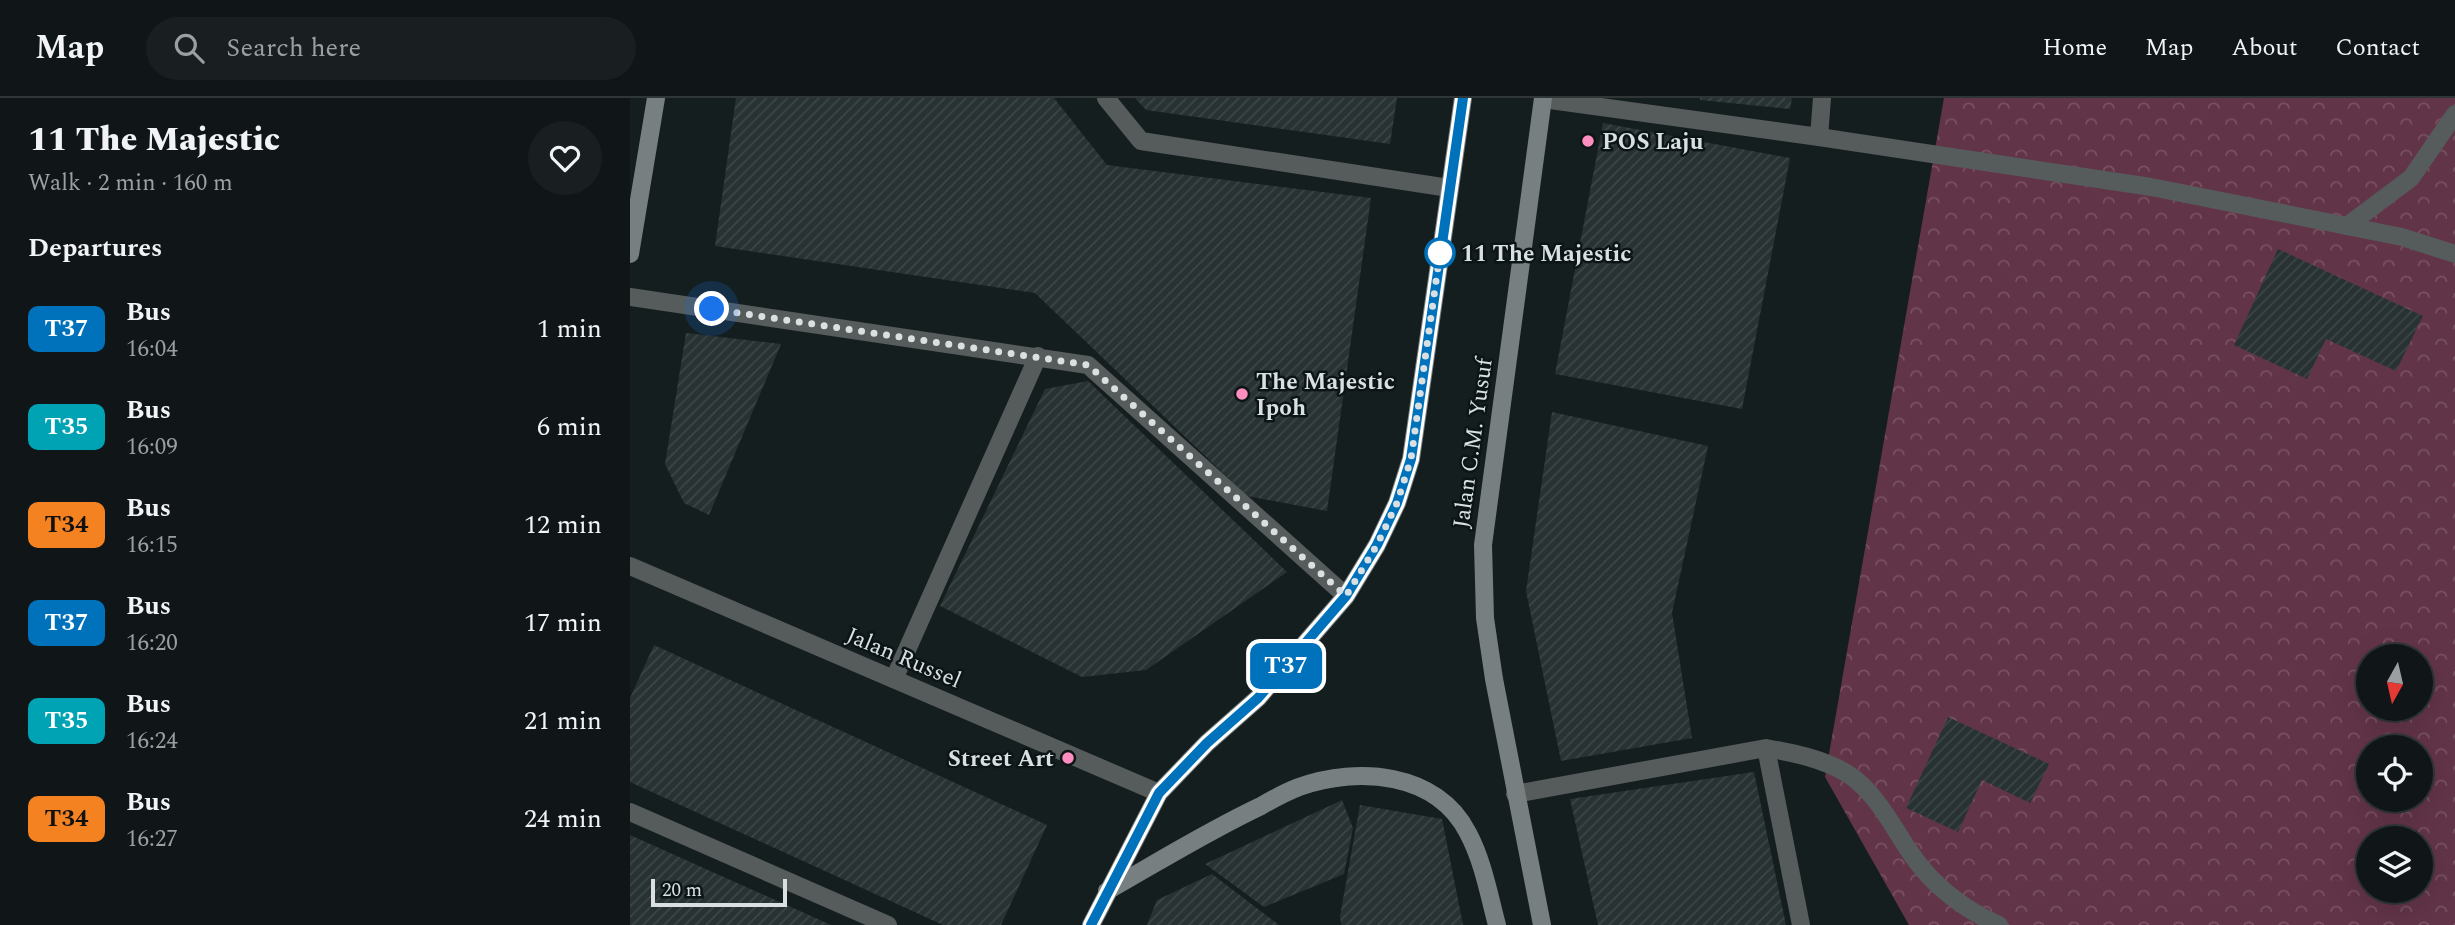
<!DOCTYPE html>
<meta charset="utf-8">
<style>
body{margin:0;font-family:Spectral,serif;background:#191f20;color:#f1f3f6;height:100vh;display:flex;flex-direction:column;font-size:26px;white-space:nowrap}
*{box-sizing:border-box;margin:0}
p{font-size:23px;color:#9c9fa1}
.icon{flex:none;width:38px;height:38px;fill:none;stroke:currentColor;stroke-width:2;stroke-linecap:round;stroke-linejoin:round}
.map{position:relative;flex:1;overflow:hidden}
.panel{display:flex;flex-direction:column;background:#101617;width:630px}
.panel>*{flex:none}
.badge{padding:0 14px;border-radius:10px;font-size:24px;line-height:46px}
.needle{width:46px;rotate:188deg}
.fabs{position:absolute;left:1726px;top:546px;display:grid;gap:14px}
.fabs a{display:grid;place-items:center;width:77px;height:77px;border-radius:50%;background:#101617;box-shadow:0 7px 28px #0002,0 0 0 2px #303536;font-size:35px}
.scale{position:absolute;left:21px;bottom:18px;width:136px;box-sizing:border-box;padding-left:7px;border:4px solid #dae0e1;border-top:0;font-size:19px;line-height:24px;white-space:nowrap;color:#dae0e1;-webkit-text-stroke:5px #0c1516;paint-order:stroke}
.you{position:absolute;width:35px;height:35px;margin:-18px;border:5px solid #fff;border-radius:50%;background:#1a73e8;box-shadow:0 0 0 10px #1a73e833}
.map>.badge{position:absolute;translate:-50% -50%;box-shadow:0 0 0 4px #fff}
h2{padding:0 28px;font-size:26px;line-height:63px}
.round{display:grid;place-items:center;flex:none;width:74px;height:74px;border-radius:37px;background:#191f20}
.summary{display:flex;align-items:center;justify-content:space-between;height:119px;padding:0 28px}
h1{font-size:33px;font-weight:800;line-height:52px}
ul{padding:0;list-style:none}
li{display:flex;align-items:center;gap:21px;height:98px;padding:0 28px}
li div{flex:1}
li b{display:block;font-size:26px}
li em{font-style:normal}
li .badge{min-width:77px;font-weight:700;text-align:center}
header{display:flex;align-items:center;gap:42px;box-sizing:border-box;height:98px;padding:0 35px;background:#101617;border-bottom:2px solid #303536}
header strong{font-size:33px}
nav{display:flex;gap:38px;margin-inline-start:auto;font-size:24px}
.search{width:490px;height:63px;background:#191f20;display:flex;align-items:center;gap:18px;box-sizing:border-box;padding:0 24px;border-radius:38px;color:#9c9fa1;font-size:26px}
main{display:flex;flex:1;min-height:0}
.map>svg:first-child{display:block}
</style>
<header>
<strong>Map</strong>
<div class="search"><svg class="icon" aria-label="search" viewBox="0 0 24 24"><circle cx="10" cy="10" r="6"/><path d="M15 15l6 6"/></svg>Search here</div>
<nav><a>Home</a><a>Map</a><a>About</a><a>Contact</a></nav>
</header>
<main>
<section class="panel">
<div class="summary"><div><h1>11 The Majestic</h1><p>Walk · 2 min · 160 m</p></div><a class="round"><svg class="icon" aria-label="heart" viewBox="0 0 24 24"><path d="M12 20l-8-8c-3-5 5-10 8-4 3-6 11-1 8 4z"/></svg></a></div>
<h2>Departures</h2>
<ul>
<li><span class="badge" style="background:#0072bc;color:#fff">T37</span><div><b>Bus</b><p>16:04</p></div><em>1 min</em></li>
<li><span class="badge" style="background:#00a3b4;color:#fff">T35</span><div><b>Bus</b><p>16:09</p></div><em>6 min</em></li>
<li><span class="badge" style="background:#f58220;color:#111">T34</span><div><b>Bus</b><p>16:15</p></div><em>12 min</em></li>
<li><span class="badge" style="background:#0072bc;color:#fff">T37</span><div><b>Bus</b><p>16:20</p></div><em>17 min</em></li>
<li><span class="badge" style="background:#00a3b4;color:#fff">T35</span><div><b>Bus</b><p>16:24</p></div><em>21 min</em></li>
<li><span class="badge" style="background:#f58220;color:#111">T34</span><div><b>Bus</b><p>16:27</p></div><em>24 min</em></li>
</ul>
</section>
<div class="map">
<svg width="1825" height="827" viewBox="0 0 1825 827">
<defs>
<pattern id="forest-crowns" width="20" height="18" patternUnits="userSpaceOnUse" patternTransform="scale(1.75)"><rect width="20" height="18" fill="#623448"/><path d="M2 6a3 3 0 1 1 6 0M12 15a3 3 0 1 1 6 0" fill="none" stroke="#785162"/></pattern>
<pattern id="building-hatch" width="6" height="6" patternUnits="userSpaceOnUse" patternTransform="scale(1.75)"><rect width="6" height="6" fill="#293233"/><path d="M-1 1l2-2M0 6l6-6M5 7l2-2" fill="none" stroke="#3d4646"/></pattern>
</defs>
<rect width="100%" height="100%" fill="#151e1f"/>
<path fill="url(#forest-crowns)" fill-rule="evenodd" d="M 1314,0 L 1825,0 L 1825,827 L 1279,827 L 1195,679 ZM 1738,558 L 1790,558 L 1790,611 L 1738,611 ZM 1738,649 L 1790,649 L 1790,702 L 1738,702 ZM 1738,740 L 1790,740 L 1790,793 L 1738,793 Z"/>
<path fill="url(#building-hatch)" d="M 106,0 L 424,0 L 477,67 L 741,100 L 697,413 L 617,398 L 405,195 L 85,148 Z
M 505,0 L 767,0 L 760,46 L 516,12 Z
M 1070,0 L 1162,0 L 1160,11 L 1070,2 Z
M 973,25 L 1160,60 L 1112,311 L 925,276 Z
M 1648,151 L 1793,218 L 1766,273 L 1696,241 L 1677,281 L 1604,247 Z
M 56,235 L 151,246 L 79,417 L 54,405 L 35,366 Z
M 458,283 L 657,474 L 516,572 L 452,579 L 310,508 L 415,291 Z
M 922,314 L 1078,348 L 1042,515 L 1062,640 L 931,663 L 896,493 Z
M 24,547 L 417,727 L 371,827 L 313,827 L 0,684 L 0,600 Z
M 1318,619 L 1419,666 L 1400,705 L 1352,682 L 1328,734 L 1276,710 Z
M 1124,674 L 1156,827 L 968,827 L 940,701 Z
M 712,702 L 723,730 L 714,776 L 634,809 L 575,766 Z
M 730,707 L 812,721 L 833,827 L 711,827 L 710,818 Z
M 0,737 L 201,827 L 0,827 Z
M 582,776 L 649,827 L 517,827 L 527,802 Z"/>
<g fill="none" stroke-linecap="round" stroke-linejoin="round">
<path stroke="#565b5b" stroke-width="18" d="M 476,0 L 511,43 L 819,90
M 1189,39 L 1192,0
M 1717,128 L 1781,80 L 1825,16
M 0,199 L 458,267 L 716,498
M 264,581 L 408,258
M 1136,650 L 1171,827
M 885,696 L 1136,650 C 1164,655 1194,661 1218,676 C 1247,695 1263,730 1282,757 C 1303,788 1335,812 1369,827
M 0,714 L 258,827"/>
<path stroke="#565b5b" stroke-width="18" d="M 913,1 L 1189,39 L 1521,89 L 1772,139 L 1825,156
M 0,468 L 529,695"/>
<path stroke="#777f80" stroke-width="18" d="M 0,156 L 26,0
M 477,793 C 528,764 578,733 631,708 C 643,701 656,694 669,689 C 728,668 807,674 838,735 C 853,763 859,797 867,827
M 461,827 L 529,695 L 577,645 L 628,600 L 716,498 L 747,447 L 767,405 L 781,361 L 833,0
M 912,827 L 864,581 L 855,520 L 853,447 L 913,0"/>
</g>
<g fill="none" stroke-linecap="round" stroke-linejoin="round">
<defs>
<path id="line" d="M 461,827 L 529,695 L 577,645 L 628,600 L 716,498 L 747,447 L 767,405 L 781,361 L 833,0"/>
</defs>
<use href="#line" stroke="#fff" stroke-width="16"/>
<use href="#line" stroke="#0072bc" stroke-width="10"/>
<path stroke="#dae0e1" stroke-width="7" stroke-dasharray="0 12.6" d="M 82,211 L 458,267 L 716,498 L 747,447 L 767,405 L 781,361 L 810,155"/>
</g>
<g fill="#fd8ebf" stroke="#0c1516" stroke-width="2.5">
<circle cx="958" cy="43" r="7"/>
<circle cx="612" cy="296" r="7"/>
<circle cx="438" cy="660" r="7"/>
</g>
<circle fill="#fff" stroke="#0072bc" stroke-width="3.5" cx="810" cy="155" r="14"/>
<g text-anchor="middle" stroke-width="5" stroke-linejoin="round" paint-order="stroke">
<g font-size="23" font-weight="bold" fill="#dae0e1" stroke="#0c1516" text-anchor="start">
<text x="972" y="51">POS Laju</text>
<text x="626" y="291">The Majestic<tspan x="626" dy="26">Ipoh</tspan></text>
<text x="424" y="668" text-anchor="end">Street Art</text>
</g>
<g font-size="23" font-weight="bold" fill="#dae0e1" stroke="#0c1516" text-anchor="start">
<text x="831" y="163">11 The Majestic</text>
</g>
<g font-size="23" fill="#dae0e1" stroke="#0c1516">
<text transform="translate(842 345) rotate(-82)" y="8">Jalan C.M. Yusuf</text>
<text transform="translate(274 559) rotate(23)" y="8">Jalan Russel</text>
</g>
</g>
</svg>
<div class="fabs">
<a><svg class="needle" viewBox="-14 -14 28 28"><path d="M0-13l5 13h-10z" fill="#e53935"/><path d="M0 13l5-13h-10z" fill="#9c9fa1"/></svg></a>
<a><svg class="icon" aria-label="locate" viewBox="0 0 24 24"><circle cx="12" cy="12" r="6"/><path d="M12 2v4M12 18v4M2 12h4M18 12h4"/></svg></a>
<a><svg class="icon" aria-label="layers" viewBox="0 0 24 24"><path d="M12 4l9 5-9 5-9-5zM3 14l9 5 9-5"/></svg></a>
</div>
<div class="scale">20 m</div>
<div class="you" style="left:82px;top:211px"></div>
<b class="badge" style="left:656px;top:568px;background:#0072bc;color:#fff">T37</b>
</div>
</main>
